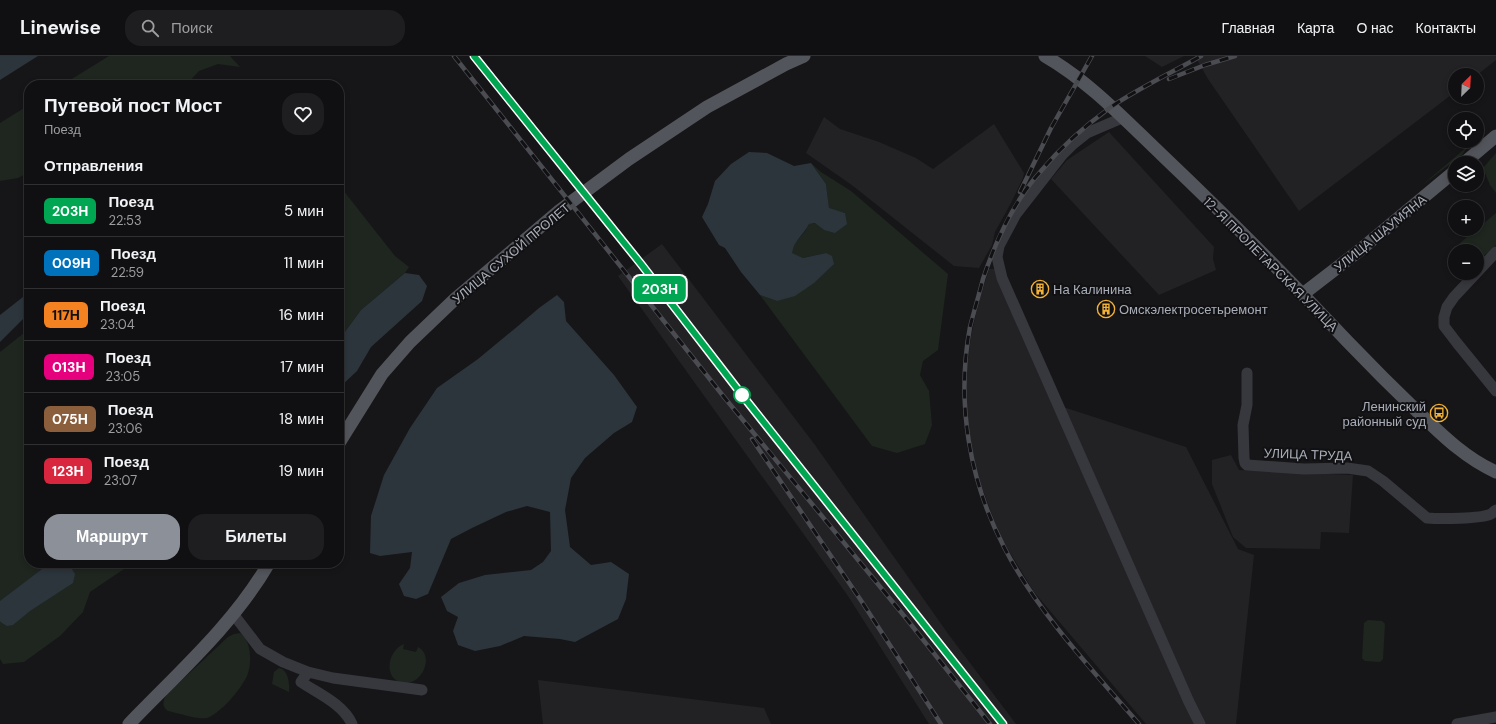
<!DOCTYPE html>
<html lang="ru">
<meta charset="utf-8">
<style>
body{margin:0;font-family:"DM Sans",sans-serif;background:#1e1e20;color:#f1f3f6;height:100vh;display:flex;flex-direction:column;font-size:15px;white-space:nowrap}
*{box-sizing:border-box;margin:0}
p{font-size:13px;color:#9c9d9f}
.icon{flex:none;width:22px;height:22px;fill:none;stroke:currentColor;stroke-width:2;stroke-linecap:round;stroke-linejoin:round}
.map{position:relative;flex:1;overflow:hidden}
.drawer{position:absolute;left:24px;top:24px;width:320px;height:488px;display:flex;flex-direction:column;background:#101012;border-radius:16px;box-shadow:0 2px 6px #0003,0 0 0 1px #303032}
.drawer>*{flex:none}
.badge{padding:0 8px;border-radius:6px;font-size:14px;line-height:26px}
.needle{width:26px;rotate:24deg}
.tools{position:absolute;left:1448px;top:12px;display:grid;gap:8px}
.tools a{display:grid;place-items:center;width:36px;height:36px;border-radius:50%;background:#101012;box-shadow:0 2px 6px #0003,0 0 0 1px #303032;font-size:20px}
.map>.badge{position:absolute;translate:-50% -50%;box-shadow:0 0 0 2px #fff}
h2{padding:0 20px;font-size:15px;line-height:36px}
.round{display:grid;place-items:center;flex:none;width:42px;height:42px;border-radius:16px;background:#1e1e20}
.headline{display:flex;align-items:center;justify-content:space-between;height:68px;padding:0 20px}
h1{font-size:19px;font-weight:600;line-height:30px}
.button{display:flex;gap:8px;margin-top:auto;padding:8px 20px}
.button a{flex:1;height:46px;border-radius:16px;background:#8c9099;color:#fff;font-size:16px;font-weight:600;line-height:46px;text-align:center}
.button a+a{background:#1e1e20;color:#f1f3f6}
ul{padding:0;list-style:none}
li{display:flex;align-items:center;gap:12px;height:52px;padding:0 20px;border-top:1px solid #303032}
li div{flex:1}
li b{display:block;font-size:15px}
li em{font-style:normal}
li .badge{min-width:44px;font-weight:700;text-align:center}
header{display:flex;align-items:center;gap:24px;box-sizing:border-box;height:56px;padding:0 20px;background:#101012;border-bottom:1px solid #303032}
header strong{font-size:19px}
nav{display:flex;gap:22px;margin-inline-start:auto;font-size:14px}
.search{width:280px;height:36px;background:#1e1e20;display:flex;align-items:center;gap:10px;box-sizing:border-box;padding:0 14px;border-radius:16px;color:#9c9d9f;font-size:15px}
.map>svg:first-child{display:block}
</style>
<header>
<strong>Linewise</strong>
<div class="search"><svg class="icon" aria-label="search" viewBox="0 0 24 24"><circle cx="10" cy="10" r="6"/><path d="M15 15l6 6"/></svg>Поиск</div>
<nav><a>Главная</a><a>Карта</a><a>О нас</a><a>Контакты</a></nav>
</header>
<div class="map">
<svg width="1496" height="668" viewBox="0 0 1496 668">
<rect width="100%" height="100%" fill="#161618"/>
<path fill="#222225" d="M 1145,0 L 1184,0 L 1162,11 Z
M 1195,0 L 1496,0 L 1496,4 L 1477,19 L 1455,19 L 1455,36 L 1299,155 L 1208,23 Z
M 824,61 L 840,73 L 879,86 L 916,102 L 933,113 L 994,68 L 1024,117 L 1023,122 L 1011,147 L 995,176 L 992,189 L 979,212 L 954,210 L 853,130 L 806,97 Z
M 1109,76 L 1214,191 L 1213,203 L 1216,214 L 1159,239 L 1051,123 L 1067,104 Z
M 662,188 L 815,389 L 949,579 L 1016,668 L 929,668 L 848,540 L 618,220 Z
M 989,213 L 996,213 L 1054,348 L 1186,391 L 1238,493 L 1254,499 L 1236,668 L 1146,668 L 1034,536 L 1000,480 L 978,421 L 967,371 L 966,319 L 971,280 L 978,249 Z
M 1231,399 L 1239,414 L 1353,419 L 1349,477 L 1321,476 L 1320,493 L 1246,492 L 1233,481 L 1212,428 L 1212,404 Z
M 538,624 L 764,652 L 771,668 L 543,668 Z"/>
<path fill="#1e261f" d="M 109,0 L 230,0 L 240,11 L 218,8 L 199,15 L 186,29 L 62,29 Z
M 29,49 L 29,116 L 18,122 L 0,125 L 0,67 Z
M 1468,90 L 1462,99 L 1421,130 Z
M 1496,97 L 1496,137 L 1490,129 L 1483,112 Z
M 811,107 L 821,116 L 851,135 L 948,218 L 938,294 L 923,305 L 920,319 L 929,335 L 932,369 L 925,388 L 897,397 L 872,390 L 760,239 L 777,245 L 826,197 L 803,202 L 791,197 C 795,183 804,180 809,168 L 816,167 L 824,174 L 845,157 L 829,153 L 826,128 Z
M 339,129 L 395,200 L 409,211 L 405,217 L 361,254 L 339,284 Z
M 1496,157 L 1496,189 L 1489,196 L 1479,203 L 1477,203 L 1477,195 L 1458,195 L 1460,187 Z
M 29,273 L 29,507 L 127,507 L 124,513 L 90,536 L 83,556 L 60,580 L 24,606 L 3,608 L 0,603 L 0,296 Z
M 1368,564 L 1382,565 L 1385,568 L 1383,603 L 1380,606 L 1365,605 L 1362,602 L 1364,567 Z
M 240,577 C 252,584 252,609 247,620 C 241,633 220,658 207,662 C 198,664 178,657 168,655 C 161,650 163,644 167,638 L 228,581 L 234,578 Z
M 404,588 L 403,593 L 416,596 L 418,591 C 435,600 422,630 403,627 C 382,623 388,594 404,588 Z
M 279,612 C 288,613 290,628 289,636 L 272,628 L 274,616 Z"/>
<path fill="#2c353c" d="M 0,0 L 38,0 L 0,24 Z
M 749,96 L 767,97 L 794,110 L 811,107 L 826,128 L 829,152 L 845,157 L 847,168 L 835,177 L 824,174 L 815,167 L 809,168 C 804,179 794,184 792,197 L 803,202 L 826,197 L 832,200 L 834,208 L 814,227 L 795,240 L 777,245 L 760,239 L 741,216 L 725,192 L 719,189 L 702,161 L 708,148 L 715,125 L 731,108 Z
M 405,217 L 419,219 L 427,230 L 422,245 L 371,291 L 357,315 L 339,332 L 339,284 L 361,254 Z
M 29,230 L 29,257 L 0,286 L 0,259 L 23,241 Z
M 557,239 L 564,246 L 566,265 L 614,319 L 637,351 L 632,366 L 614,377 L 585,402 L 571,422 L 565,454 L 570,491 L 591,509 L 611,506 L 629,518 L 626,543 L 618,563 L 575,586 L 560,583 L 524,580 L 500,590 L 475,595 L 458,589 L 453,575 L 458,561 L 447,555 L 441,541 L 459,527 L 485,519 L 531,514 L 543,506 L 551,495 L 550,456 L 527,450 L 506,456 L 472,472 L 451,483 L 428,538 L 416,543 L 404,540 L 399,528 L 410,512 L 412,496 L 380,500 L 370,497 L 371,460 L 384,419 L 410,372 L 437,332 L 478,303 L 518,270 L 539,252 Z
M 50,507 L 68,507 L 75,518 L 73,527 L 30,555 L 13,569 L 7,570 L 2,567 L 0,565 L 0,545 Z"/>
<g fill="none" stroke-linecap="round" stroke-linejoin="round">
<path stroke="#37383d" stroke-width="11" d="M 1122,62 L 1087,77 L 1072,89 L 1062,99 L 1016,158 L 999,190 L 997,201 L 1002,222 L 1189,646 L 1200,668
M 1496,196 L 1454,241 L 1447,251 L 1444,261 L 1444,270 L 1457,287 L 1496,335
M 1247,317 L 1247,349 L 1243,369 L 1244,402 L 1245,407 L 1247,409 L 1304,413 L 1347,412 L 1368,415 L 1383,425 L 1427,462 C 1440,463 1480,463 1491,458 C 1492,458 1495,454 1496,454
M 234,559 L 260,593 L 283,606 L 308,616 L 333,622 L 422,634
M 308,616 L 301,626 C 319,638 343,648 352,668
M 1457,668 L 1496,661"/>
<path stroke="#53555c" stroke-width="13" d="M 1045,0 C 1090,26 1125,64 1163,100 C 1226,160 1288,222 1348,286 C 1371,310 1394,333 1418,356 C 1442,379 1465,402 1496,416
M 1464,107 L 1496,80
M 1303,238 L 1360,194 L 1455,115
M 339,387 L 382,318 L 410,286 L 455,243 L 559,155 L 629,103 L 707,51 L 786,8 L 804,0
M 129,668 C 178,617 233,569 269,507"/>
<defs>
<path id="rail" d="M 454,0 L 724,341 L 905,561 L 990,668
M 474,0 L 641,208 L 736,332 L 1003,668
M 1169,23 L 1205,9 L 1235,0
M 1020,136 L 1051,72 L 1092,0
M 752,383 L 862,546 L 941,668
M 1139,668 C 1092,614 1036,554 1004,491 C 969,424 956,346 970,271 C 974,255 979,239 983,223 C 996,184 1013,146 1041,115 C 1061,91 1086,69 1111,51 C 1139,32 1171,17 1201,0"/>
</defs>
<use href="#rail" stroke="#4a4c52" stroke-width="4.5"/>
<use href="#rail" stroke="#111113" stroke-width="3" stroke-dasharray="9" stroke-linecap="butt"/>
</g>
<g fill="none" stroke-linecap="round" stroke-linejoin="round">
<defs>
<path id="line" d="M 474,0 L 641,208 L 746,344 L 1003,668"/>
</defs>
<use href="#line" stroke="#fff" stroke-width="9"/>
<use href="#line" stroke="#00a651" stroke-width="6"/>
</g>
<defs>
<symbol id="building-ring" viewBox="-11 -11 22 22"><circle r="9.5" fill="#111113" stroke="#f2b134" stroke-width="1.5"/><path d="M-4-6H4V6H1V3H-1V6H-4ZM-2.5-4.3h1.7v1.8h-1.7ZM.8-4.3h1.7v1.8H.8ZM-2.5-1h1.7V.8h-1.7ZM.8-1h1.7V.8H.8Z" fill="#f2b134"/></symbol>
<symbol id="bus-ring" viewBox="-11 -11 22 22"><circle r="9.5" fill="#111113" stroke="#f2b134" stroke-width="1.5"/><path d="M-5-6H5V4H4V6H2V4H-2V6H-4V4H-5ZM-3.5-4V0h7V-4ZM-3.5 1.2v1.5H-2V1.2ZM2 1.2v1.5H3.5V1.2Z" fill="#f2b134"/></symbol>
</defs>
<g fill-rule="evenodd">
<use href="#building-ring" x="1030" y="223" width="20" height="20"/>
<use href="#building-ring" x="1096" y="243" width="20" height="20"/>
<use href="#bus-ring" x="1429" y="347" width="20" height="20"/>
</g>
<circle fill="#fff" stroke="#00a651" stroke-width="2" cx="742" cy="339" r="8"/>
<g text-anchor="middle" stroke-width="4" stroke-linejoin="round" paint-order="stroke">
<g font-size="13" fill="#a8adb8" stroke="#111113">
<text transform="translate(1380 177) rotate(-39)" y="5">УЛИЦА ШАУМЯНА</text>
<text transform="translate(511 197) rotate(-40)" y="5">УЛИЦА СУХОЙ ПРОЛЕТ</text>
<text transform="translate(1271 208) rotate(45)" y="5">12-Я ПРОЛЕТАРСКАЯ УЛИЦА</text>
<text transform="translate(1308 398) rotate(2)" y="5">УЛИЦА ТРУДА</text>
</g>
<g font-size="13" fill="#a8adb8" stroke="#111113" text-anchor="start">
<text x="1053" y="238">На Калинина</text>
<text x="1119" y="258">Омскэлектросетьремонт</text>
<text x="1426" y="355" text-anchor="end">Ленинский<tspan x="1426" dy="15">районный суд</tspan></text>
</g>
</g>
</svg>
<div class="tools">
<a><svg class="needle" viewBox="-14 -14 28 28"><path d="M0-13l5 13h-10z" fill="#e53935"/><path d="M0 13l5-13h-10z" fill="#9c9d9f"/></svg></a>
<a><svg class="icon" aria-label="locate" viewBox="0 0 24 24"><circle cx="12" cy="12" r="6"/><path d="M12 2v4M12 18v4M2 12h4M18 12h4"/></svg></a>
<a><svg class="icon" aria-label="layers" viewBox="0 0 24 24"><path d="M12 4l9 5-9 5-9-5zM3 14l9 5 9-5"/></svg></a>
<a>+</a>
<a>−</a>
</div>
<b class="badge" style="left:660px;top:233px;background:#00a651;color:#fff">203Н</b>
<section class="drawer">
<div class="headline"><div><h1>Путевой пост Мост</h1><p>Поезд</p></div><a class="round"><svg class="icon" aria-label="heart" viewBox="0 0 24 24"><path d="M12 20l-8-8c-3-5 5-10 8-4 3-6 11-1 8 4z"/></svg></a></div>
<h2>Отправления</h2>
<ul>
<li><span class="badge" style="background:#00a651;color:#fff">203Н</span><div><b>Поезд</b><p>22:53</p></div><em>5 мин</em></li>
<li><span class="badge" style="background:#0072bc;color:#fff">009Н</span><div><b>Поезд</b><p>22:59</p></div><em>11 мин</em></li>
<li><span class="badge" style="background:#f58220;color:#111">117Н</span><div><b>Поезд</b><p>23:04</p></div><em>16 мин</em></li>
<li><span class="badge" style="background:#e6007e;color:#fff">013Н</span><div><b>Поезд</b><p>23:05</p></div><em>17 мин</em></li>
<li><span class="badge" style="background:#8b5e3c;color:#fff">075Н</span><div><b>Поезд</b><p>23:06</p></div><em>18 мин</em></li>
<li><span class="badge" style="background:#d7263d;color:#fff">123Н</span><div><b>Поезд</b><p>23:07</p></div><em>19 мин</em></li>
</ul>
<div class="button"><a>Маршрут</a><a>Билеты</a></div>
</section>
</div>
